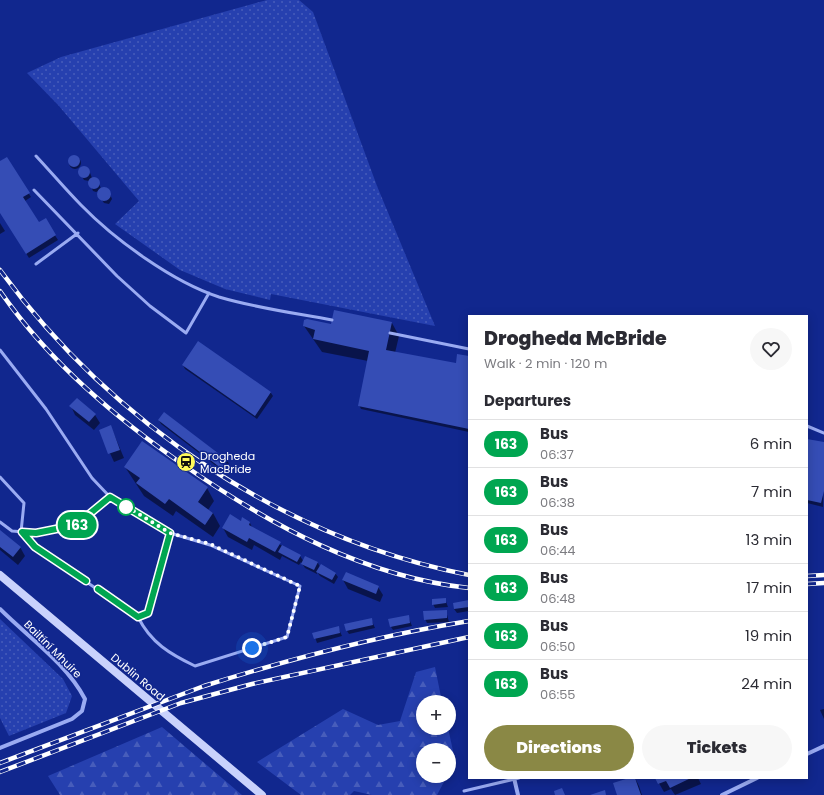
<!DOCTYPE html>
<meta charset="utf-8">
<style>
body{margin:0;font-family:Poppins,sans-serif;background:#f7f7f7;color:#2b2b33;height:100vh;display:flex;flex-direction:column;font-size:15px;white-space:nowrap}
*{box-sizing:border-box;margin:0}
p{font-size:13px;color:#7c7c81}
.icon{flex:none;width:22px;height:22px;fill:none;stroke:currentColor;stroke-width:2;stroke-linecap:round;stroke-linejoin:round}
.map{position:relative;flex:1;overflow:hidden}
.details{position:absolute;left:468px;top:315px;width:340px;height:464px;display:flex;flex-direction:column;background:#fff;border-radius:0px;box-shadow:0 2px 10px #0003}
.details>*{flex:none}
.badge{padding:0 8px;border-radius:13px;font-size:14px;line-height:26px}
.controls{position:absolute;left:416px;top:695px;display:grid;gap:8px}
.controls a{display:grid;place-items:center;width:40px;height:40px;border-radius:50%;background:#fff;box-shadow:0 2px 10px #0003;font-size:20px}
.you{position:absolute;width:20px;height:20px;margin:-10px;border:3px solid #fff;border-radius:50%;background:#1a73e8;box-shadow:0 0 0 6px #1a73e833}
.map>.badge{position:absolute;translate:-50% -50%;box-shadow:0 0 0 2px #fff}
h2{padding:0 16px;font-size:15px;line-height:36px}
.round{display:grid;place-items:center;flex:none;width:42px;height:42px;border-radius:21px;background:#f7f7f7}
.summary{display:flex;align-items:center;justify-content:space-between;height:68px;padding:0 16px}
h1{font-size:19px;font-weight:800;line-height:30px}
.primary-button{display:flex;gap:8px;margin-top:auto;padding:8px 16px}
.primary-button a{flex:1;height:46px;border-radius:24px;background:#8a8845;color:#fff;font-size:16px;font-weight:800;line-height:46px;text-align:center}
.primary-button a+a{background:#f7f7f7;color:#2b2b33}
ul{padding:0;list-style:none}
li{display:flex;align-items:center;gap:12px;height:48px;padding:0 16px;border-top:1px solid #e1e1e2}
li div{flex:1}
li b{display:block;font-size:15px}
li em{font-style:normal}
li .badge{min-width:44px;font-weight:700;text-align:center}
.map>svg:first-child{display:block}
</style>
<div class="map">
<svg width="824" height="795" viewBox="0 0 824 795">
<defs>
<pattern id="grass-dots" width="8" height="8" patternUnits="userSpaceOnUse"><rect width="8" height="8" fill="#2640af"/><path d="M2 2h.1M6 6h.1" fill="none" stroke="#475dbb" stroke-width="1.8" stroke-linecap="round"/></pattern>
<pattern id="forest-firs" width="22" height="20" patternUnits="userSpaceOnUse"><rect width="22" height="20" fill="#2640af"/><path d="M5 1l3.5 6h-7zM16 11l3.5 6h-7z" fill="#475dbb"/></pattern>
</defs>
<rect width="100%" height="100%" fill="#11278e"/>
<path fill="url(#grass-dots)" d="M 267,0 L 299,0 L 313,12 L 377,186 L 435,326 L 271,294 L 270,300 L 225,289 L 180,270 L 115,224 L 139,201 L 59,106 L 27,73 L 61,57 Z
M 0,619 L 63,679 L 72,696 L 66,713 L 9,736 L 0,718 Z"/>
<path fill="url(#forest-firs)" d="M 435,667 L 442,702 L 423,702 L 423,728 L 448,728 L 455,760 L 449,772 L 449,750 L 423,750 L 423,776 L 447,776 L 437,795 L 372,795 L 354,791 L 350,795 L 301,795 L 257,762 L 343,709 L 378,725 L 400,721 L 416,672 Z
M 162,727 L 242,795 L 60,795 L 48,776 Z"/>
<path fill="#0007" d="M69 163a6 6 0 1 1 12 0a6 6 0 1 1-12 0Z
M 6,158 L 31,197 L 25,201 L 39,224 L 45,220 L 58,240 L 29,258 L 0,211 L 0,162 Z
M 82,167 L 85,167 L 89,170 L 92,178 L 98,180 L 101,189 L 106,189 L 109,192 L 112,199 L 109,204 L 104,203 L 99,196 L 101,190 L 96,192 L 93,191 L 89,181 L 84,180 L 80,173 Z
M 0,223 L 5,231 L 0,234 Z
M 392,323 L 399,336 L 395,353 L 456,365 L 469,357 L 469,432 L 361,409 L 359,405 L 368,361 L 322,352 L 304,326 Z
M 199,343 L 271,393 L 273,396 L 257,419 L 185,369 L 183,365 Z
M 77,399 L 95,415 L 100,423 L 94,430 L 75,415 L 71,406 Z
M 159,420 L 227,460 L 229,464 L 224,472 L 161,424 Z
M 111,427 L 124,458 L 114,462 L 100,431 Z
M 807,440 L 824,443 L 823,507 L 807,503 Z
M 125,467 L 207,488 L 214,501 L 208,510 L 213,513 L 220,526 L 213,537 L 176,511 L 173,516 L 144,496 Z
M 241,522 L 250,523 L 253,529 L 300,556 L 304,562 L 306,557 L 318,563 L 320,567 L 335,573 L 338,577 L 334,584 L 320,576 L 317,572 L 317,574 L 305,568 L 301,562 L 299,565 L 282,556 L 280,560 L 254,545 L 252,550 L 228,537 L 223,528 Z
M 0,531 L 20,547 L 25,556 L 18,565 L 0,550 Z
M 343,580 L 378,587 L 383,595 L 380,602 L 348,589 Z
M 445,599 L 448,607 L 435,608 L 433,604 Z
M 469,601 L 469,611 L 457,613 L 454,609 Z
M 446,611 L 449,622 L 427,623 L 425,619 Z
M 408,616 L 412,626 L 393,630 L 391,627 Z
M 371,619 L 375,628 L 349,634 L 347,631 Z
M 338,627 L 342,636 L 317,643 L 314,634 Z
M 824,709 L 824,719 L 820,710 Z
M 633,778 L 635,778 L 639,786 L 642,795 L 618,795 Z
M 656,778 L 698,778 L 701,784 L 675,795 L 671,789 L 664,792 Z"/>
<path fill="#354db5" d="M68 161a6 6 0 1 1 12 0a6 6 0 1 1-12 0Z
M 7,157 L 30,193 L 23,197 L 39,222 L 46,218 L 56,235 L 26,254 L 0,213 L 0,161 Z
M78 172a6 6 0 1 1 12 0a6 6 0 1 1-12 0Z
M88 183a6 6 0 1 1 12 0a6 6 0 1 1-12 0Z
M97 194a7 7 0 1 1 14 0a7 7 0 1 1-14 0Z
M 334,310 L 392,322 L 386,350 L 456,363 L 457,354 L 469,356 L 469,429 L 358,406 L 369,351 L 313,339 L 315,330 L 303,326 L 304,320 L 307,319 L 331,324 Z
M 198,341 L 271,392 L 255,416 L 182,365 Z
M 77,398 L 96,414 L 89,422 L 69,406 Z
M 164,412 L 227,460 L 222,469 L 158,420 Z
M 111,425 L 120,450 L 108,454 L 99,430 Z
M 807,439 L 824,442 L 824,491 L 821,503 L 807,500 Z
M 142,441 L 208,487 L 198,502 L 213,513 L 205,525 L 169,499 L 165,504 L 136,483 L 140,478 L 124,467 Z
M 230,514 L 241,521 L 242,517 L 250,522 L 249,525 L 281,542 L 275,552 L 249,538 L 247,542 L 222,528 Z
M 0,530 L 21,547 L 13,557 L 0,547 Z
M 282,545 L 301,555 L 297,562 L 278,552 Z
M 305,556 L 318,562 L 314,570 L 301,564 Z
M 321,564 L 336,573 L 332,580 L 316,572 Z
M 346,572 L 379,586 L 376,594 L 342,580 Z
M 446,598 L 446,603 L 432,605 L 432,599 Z
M 469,600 L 469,607 L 454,609 L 453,603 Z
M 447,610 L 447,618 L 424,620 L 423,611 Z
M 409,615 L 410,623 L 390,627 L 388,619 Z
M 372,618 L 373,625 L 346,631 L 344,624 Z
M 339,626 L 340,633 L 314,639 L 312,633 Z
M 629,778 L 635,778 L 641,795 L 617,795 L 613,783 Z
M 655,778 L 691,778 L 670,788 L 666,781 L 658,784 Z
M 562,788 L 565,795 L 555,795 L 554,791 Z
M 605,790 L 606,795 L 590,795 Z"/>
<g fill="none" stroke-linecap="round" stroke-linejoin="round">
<path stroke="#9aabf2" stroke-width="3" d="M 36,156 C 51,172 66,190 81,205 C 115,240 173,282 219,297 C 256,308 294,313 332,320
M 34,190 L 117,276 L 150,306 L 186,333 L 209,293
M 36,264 L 78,233
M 390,333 L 469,349
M 0,350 L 46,409 L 92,478 L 110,497 L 170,533 L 148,613 L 138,617 L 35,547 L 21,532 L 24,503 L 0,477
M 807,426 L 824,433
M 0,522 L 12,531 L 36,533 L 76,525 L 110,497
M 138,617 C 151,643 170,654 195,666 L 287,637 L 300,586 L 210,545 L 170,533
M 464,791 L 519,778"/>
<path stroke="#9aabf2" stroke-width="4" d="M 0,609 C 29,638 66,663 85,699 L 82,711 L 72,719 L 0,748
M 807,754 L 824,746
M 514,778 L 518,795
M 722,795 L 757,778"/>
<path stroke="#c9d2fc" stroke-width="8" d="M 0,575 L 262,795"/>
<defs>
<path id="rail" d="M 0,270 C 112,423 282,538 469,575
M 0,291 C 50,363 117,419 188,468 C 272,526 366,577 469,588
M 807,576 L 824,575
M 807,584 L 824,583
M 0,763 L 204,686 C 293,658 377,636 469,621
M 0,772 L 181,703 L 252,684 L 469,637"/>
</defs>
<use href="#rail" stroke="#fff" stroke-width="4.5"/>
<use href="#rail" stroke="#11278e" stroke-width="3" stroke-dasharray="9" stroke-linecap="butt"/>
</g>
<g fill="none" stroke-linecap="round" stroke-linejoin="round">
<defs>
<path id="line" d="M 86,581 L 35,547 L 22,532 L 36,533 L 76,525 L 110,497 L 170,533 L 148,613 L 138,617 L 98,589"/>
</defs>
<use href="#line" stroke="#fff" stroke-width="9"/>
<use href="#line" stroke="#00a651" stroke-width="6"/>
<path stroke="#fff" stroke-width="4" stroke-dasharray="0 7.2" d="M 126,507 L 124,505 L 170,533 L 210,544 L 300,586 L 287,637 L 252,648"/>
</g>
<defs>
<symbol id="station-disc" viewBox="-11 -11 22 22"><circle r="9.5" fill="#fffa5b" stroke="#11278e"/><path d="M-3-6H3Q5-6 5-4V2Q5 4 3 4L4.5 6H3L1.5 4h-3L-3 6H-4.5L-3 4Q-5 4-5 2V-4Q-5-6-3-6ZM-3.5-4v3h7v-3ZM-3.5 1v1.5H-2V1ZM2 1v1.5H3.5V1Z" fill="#111"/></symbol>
</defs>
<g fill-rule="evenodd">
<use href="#station-disc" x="175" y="451" width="22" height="22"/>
</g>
<circle fill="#fff" stroke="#00a651" stroke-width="2" cx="126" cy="507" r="8"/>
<g text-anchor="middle" stroke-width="3" stroke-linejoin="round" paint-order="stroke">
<g font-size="11" fill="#fff" stroke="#11278e" text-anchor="start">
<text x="200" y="460">Drogheda<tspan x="200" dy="13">MacBride</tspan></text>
</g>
<g font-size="11" fill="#fff" stroke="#11278e">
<text transform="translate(53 649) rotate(45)" y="4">Bailtíní Mhuire</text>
<text transform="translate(138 677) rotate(40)" y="4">Dublin Road</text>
</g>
</g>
</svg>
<div class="controls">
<a>+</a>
<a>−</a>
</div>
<div class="you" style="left:252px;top:648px"></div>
<b class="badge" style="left:77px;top:525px;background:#00a651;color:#fff">163</b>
<section class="details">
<div class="summary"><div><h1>Drogheda McBride</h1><p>Walk · 2 min · 120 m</p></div><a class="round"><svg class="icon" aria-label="heart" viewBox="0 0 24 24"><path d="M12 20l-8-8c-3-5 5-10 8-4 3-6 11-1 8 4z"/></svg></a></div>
<h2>Departures</h2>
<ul>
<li><span class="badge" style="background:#00a651;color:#fff">163</span><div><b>Bus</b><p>06:37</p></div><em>6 min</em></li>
<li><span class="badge" style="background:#00a651;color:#fff">163</span><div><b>Bus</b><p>06:38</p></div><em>7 min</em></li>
<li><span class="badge" style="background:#00a651;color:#fff">163</span><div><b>Bus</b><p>06:44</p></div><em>13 min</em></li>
<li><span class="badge" style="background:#00a651;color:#fff">163</span><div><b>Bus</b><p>06:48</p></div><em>17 min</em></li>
<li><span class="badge" style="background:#00a651;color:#fff">163</span><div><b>Bus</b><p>06:50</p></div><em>19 min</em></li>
<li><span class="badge" style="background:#00a651;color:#fff">163</span><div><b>Bus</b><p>06:55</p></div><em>24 min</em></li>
</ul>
<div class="primary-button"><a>Directions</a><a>Tickets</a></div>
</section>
</div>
